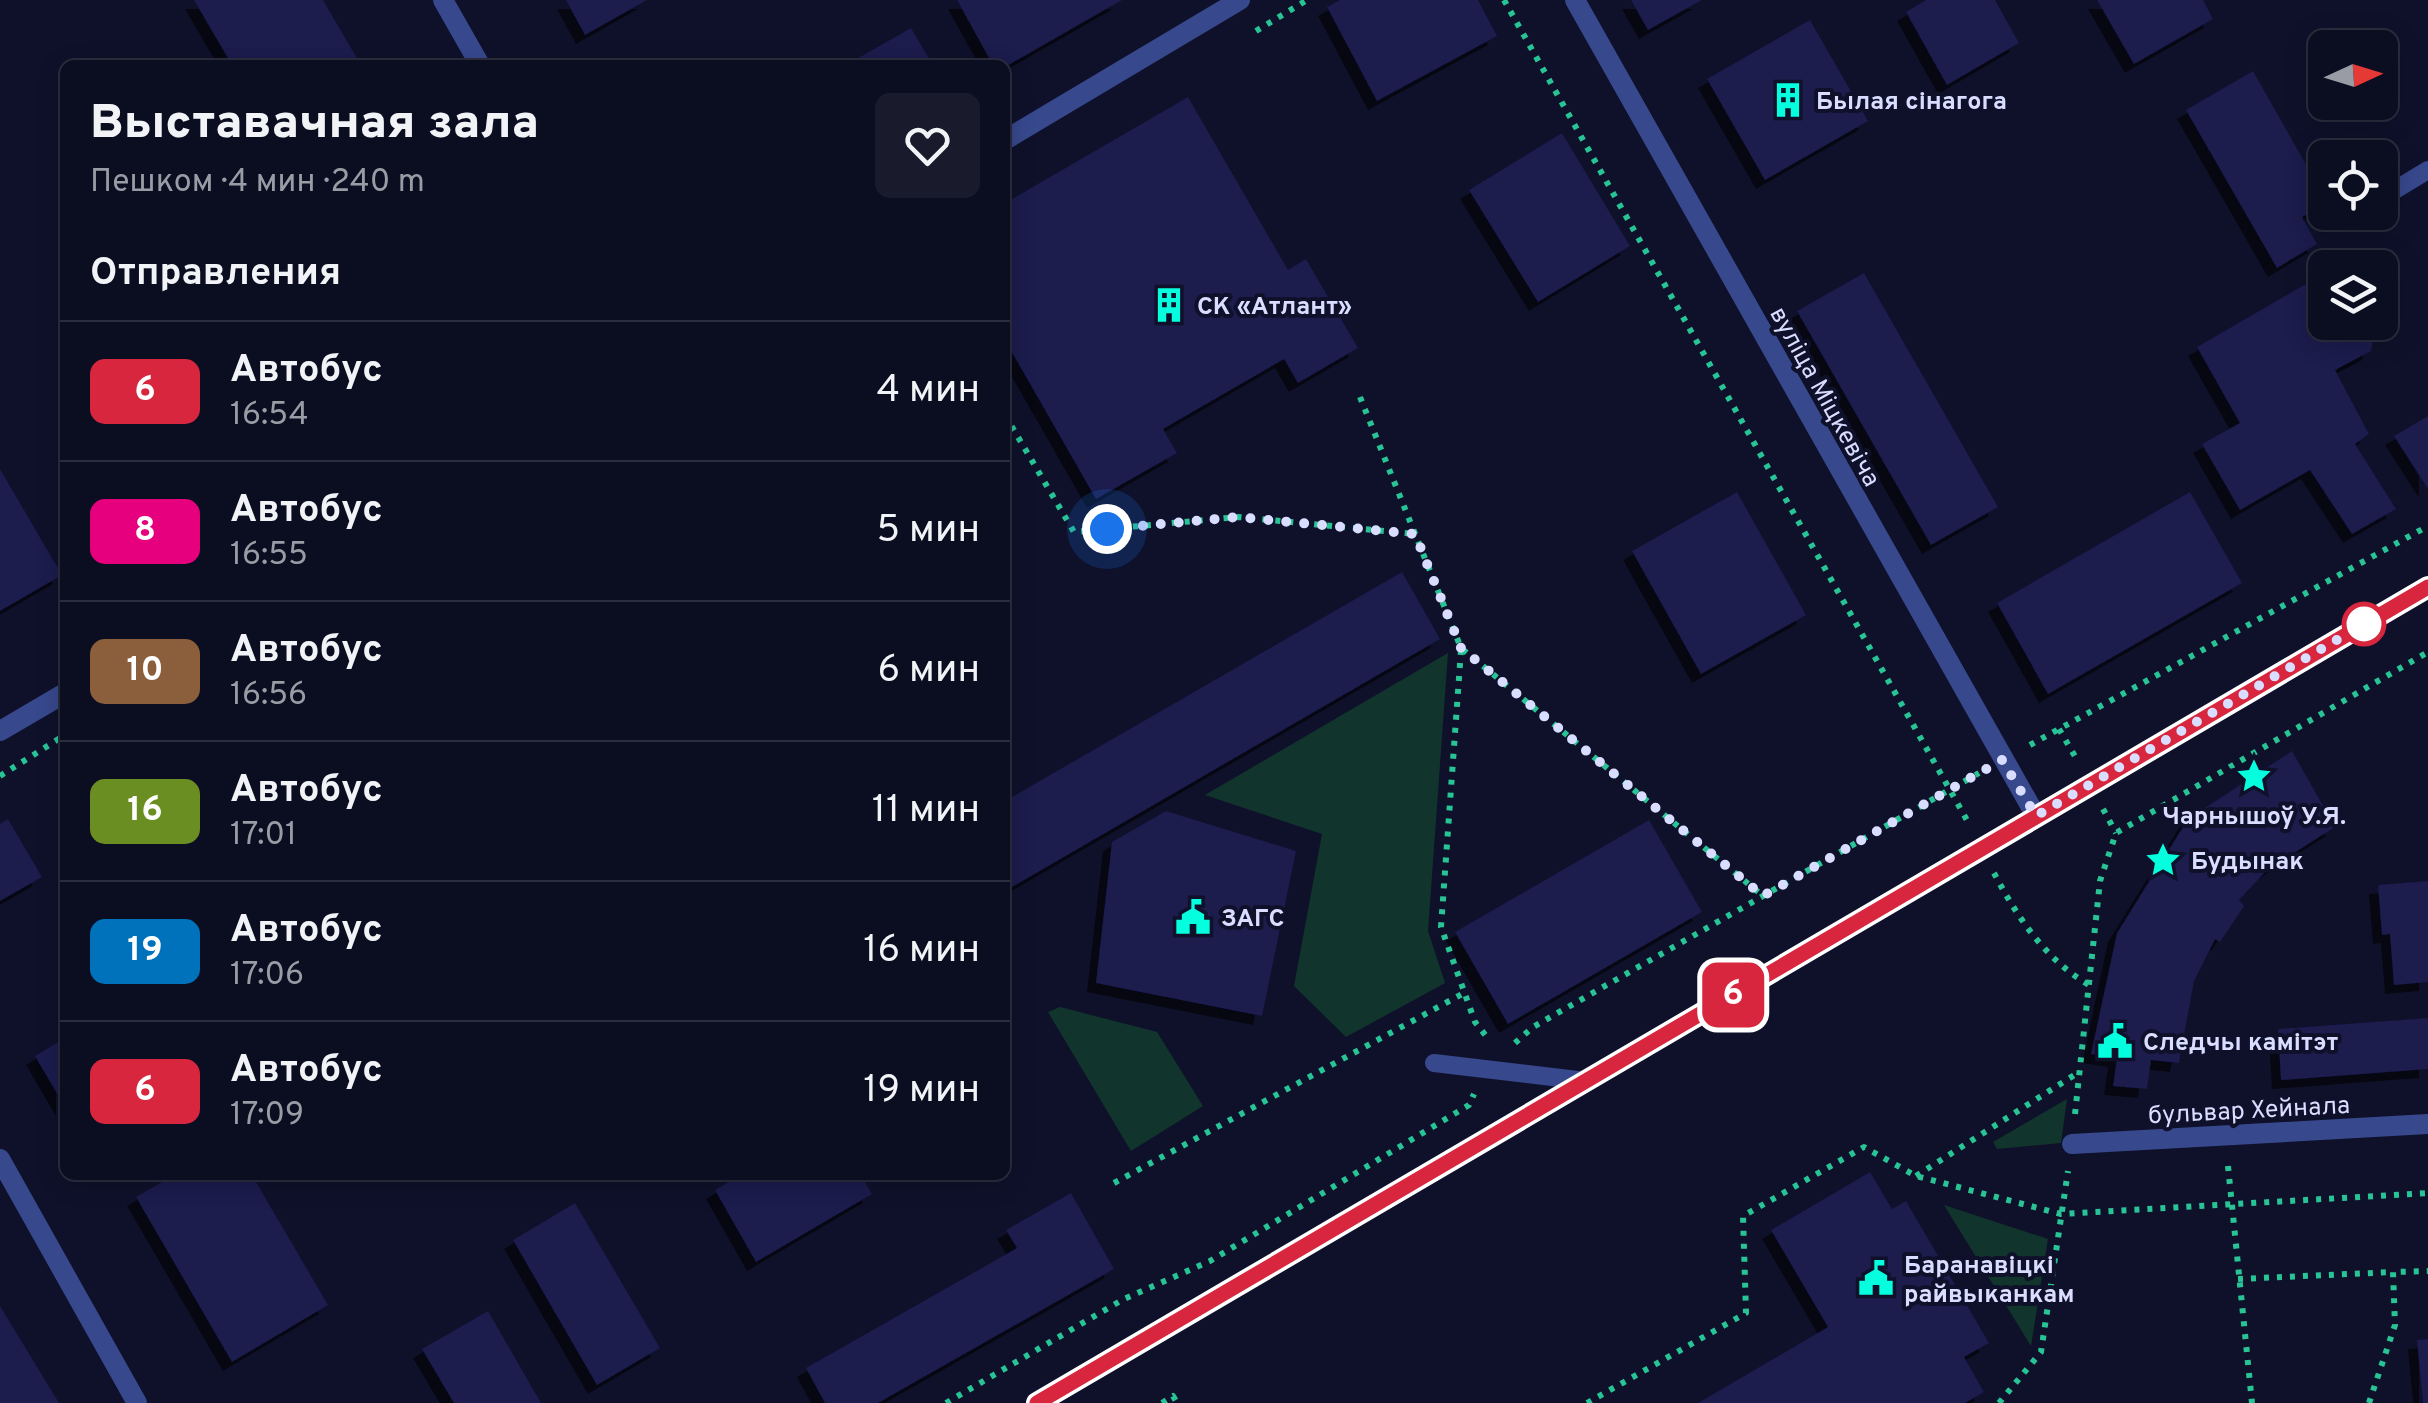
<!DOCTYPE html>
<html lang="ru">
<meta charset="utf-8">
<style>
body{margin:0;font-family:Overpass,sans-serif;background:#191b2d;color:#f1f3f6;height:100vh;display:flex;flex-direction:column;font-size:38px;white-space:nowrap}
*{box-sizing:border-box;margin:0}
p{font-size:32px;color:#9a9ca5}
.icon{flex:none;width:55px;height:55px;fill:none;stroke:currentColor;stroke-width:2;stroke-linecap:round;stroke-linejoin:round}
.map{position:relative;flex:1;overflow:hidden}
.sheet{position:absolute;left:60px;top:60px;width:950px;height:1120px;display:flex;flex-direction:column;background:#0b0d20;border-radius:15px;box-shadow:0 5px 25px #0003,0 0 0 2px #2b2d3e}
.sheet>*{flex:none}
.badge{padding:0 20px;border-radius:15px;font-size:35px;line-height:65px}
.needle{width:65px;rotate:86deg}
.buttons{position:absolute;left:2308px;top:30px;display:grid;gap:20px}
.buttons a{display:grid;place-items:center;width:90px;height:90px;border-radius:15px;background:#0b0d20;box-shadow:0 5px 25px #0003,0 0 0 2px #2b2d3e;font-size:50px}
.you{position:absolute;width:50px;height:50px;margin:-25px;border:8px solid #fff;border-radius:50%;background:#1a73e8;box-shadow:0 0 0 15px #1a73e833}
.map>.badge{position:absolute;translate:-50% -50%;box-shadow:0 0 0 5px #fff}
h2{padding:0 30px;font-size:38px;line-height:90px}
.round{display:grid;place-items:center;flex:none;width:105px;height:105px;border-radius:15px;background:#191b2d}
.summary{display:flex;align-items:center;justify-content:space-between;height:170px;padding:0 30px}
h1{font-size:48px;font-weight:800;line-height:75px}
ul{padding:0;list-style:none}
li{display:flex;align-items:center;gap:30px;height:140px;padding:0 30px;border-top:2px solid #2b2d3e}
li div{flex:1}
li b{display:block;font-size:38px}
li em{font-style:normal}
li .badge{min-width:110px;font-weight:700;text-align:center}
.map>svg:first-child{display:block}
</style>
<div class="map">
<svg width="2428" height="1403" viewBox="0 0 2428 1403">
<defs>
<filter id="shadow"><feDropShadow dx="-9" dy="9" stdDeviation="0" flood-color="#0009"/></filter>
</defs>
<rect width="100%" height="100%" fill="#0f112b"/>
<path fill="#11352c" d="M 1448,653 L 1428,931 L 1445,983 L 1346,1037 L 1294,986 L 1322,834 L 1205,795 Z
M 1060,1007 L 1157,1032 L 1203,1106 L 1131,1151 L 1048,1012 Z
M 2067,1099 L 2061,1143 L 1997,1149 L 1993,1142 Z
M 1944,1205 L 2048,1239 L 2031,1346 Z"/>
<path fill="#1a1b4d" filter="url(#shadow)" d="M 194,0 L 323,0 L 361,65 L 232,65 Z
M 566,0 L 647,0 L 585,35 Z
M 957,0 L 1122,0 L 1005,67 L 993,65 Z
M 1340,0 L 1478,0 L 1497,36 L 1377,101 L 1327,7 Z
M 1631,0 L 1702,0 L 1648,30 Z
M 1926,0 L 1995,0 L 2019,43 L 1947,85 L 1906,12 Z
M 2097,0 L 2203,0 L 2213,19 L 2134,64 Z
M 1810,20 L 1868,121 L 1765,180 L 1707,79 Z
M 911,28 L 933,65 L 846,65 Z
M 2253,71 L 2325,198 L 2325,204 L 2302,217 L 2317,244 L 2277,268 L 2186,110 Z
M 1188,97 L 1288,270 L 1306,259 L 1358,348 L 1298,383 L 1284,359 L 1163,429 L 1177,453 L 1096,499 L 1005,340 L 1005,203 Z
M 1562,133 L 1630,246 L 1538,302 L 1469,190 Z
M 1864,273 L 1998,507 L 1931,545 L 1797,311 Z
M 2325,273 L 2325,322 L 2376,322 L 2371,351 L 2335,370 L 2369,434 L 2355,444 L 2396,509 L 2352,534 L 2310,470 L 2240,510 L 2202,444 L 2240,423 L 2197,347 Z
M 2428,416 L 2428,489 L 2394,436 Z
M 0,469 L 62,575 L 0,611 Z
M 1737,492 L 1806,615 L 1701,674 L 1632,551 Z
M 2190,492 L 2242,583 L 2048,694 L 1997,603 Z
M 1402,572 L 1440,639 L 1005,891 L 1005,801 Z
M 2292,751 L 2335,827 L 2267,870 L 2239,900 L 2244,906 L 2220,942 L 2215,939 L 2194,981 L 2179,1063 L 2151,1060 L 2147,1089 L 2113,1086 L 2117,1058 L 2091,1054 L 2117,933 L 2188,819 Z
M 1166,811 L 1296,851 L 1262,1016 L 1096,983 L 1112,842 Z
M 8,819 L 42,877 L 0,901 L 0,824 Z
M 1649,820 L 1702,912 L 1508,1024 L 1455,932 Z
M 2428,881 L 2428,982 L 2394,985 L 2390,934 L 2382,935 L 2378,885 Z
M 2428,1018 L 2428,1069 L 2281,1080 L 2278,1029 Z
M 65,1038 L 65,1107 L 35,1056 Z
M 1870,1172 L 1892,1209 L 1906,1201 L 1989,1343 L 1964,1357 L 1984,1392 L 1965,1403 L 1698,1403 L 1828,1327 L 1771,1230 Z
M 174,1175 L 252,1175 L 328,1305 L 232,1362 L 136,1197 Z
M 741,1175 L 861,1175 L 872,1194 L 756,1262 L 715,1190 Z
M 1071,1193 L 1114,1269 L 878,1403 L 825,1403 L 806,1368 L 1017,1248 L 1006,1230 Z
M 575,1203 L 660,1348 L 597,1385 L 513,1240 Z
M 0,1306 L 59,1403 L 0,1403 Z
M 488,1311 L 541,1403 L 454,1403 L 422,1349 Z
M 2428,1339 L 2428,1403 L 2423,1403 L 2417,1340 Z"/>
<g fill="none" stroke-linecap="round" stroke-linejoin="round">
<path stroke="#28c496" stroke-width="6" stroke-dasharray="5 8" stroke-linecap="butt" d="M 1504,0 L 1968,822
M 1256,31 L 1307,0
M 1360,397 L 1461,648 L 1763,896
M 1005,415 L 1074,532 L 1238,517 L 1415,534
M 1461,650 L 1441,927 L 1475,1022 L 1490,1041
M 2059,729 L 2076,758
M 2030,745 L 2428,526
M 0,776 L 65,735
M 2103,809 L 2116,833
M 1994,873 C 2017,917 2046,960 2089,985
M 1515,1043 L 1533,1027 L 1979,773
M 2075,1114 L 2100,881 L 2116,833 L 2428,652
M 2228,1166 L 2252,1403
M 1916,1176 L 2079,1072
M 1114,1183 L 1464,993
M 2238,1279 L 2393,1272
M 946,1403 L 1122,1300 L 1210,1261 L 1469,1105 L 1474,1094
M 1162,1403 L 1173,1396 L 1177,1403
M 1587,1403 L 1746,1313 L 1743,1216 L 1864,1147 L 1916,1176 L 2061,1214 L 2428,1193
M 1999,1403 L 2041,1352 L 2068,1171
M 2369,1403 L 2395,1325 L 2393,1272 L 2428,1271"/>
<path stroke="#37488d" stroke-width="18" d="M 2380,199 L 2428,170
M 1434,1063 L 1586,1081"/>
<path stroke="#37488d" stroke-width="20" d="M 2072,1144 L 2428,1124"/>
<path stroke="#37488d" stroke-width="20" d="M 443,0 L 480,65
M 1005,140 L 1240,0
M 0,731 L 65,693
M 0,1159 L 137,1403"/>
<path stroke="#37488d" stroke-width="20" d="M 1575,0 L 2036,816"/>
<path stroke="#708eff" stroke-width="20" d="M 1038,1403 L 2428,587"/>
</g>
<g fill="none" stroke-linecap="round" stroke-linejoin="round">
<defs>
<path id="line" d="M 1037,1403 L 2428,587"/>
</defs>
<use href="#line" stroke="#fff" stroke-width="22"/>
<use href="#line" stroke="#d7263d" stroke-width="15"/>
<path stroke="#d9ddff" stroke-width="10" stroke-dasharray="0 18" d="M 1107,529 L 1238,517 L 1415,534 L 1461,648 L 1763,896 L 2002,760 L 2036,816 L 2364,624"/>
</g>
<defs>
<symbol id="building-bare" viewBox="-9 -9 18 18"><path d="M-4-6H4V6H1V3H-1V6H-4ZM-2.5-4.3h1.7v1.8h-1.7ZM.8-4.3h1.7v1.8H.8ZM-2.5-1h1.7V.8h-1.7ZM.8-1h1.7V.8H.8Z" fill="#05ffde" stroke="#0f112b" stroke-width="2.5" paint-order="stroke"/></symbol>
<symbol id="sight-bare" viewBox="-9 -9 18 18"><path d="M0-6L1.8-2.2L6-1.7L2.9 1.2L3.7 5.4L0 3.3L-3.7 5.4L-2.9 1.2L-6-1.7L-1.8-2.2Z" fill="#05ffde" stroke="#0f112b" stroke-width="2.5" paint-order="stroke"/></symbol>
<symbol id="civic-bare" viewBox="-9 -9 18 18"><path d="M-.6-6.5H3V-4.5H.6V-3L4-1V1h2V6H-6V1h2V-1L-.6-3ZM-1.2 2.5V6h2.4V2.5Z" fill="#05ffde" stroke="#0f112b" stroke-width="2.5" paint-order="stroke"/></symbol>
</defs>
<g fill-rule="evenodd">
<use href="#building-bare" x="1763" y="75" width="50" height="50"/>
<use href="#building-bare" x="1144" y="280" width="50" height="50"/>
<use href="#sight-bare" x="2229" y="751" width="50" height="50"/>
<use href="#sight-bare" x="2138" y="835" width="50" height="50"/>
<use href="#civic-bare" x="1168" y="892" width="50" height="50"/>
<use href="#civic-bare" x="2090" y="1016" width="50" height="50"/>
<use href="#civic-bare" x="1851" y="1253" width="50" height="50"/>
</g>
<circle fill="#fff" stroke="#d7263d" stroke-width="5" cx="2364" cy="624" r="20"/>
<g text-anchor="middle" stroke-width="8" stroke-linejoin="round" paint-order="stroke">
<g font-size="25" font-weight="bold" fill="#d9ddff" stroke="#0f112b" text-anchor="start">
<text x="1816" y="109">Былая сінагога</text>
<text x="1197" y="314">СК «Атлант»</text>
<text x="2254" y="824" text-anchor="middle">Чарнышоў У.Я.</text>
<text x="2191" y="869">Будынак</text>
<text x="1221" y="926">ЗАГС</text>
<text x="2143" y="1050">Следчы камітэт</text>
<text x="1904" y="1273">Баранавіцкі<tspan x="1904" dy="29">райвыканкам</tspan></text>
</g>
<g font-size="25" fill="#d9ddff" stroke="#0f112b">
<text transform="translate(1826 396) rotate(61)" y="9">вуліца Міцкевіча</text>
<text transform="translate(2249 1109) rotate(-3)" y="9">бульвар Хейнала</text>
</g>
</g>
</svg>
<div class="buttons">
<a><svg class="needle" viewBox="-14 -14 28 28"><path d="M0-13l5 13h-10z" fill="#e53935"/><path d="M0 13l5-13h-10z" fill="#9a9ca5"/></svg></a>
<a><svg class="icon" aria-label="locate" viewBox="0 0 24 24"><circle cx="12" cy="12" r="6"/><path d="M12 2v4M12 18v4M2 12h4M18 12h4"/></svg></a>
<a><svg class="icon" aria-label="layers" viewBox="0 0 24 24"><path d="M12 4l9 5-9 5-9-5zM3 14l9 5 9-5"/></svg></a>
</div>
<div class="you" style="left:1107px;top:529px"></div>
<b class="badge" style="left:1733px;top:995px;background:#d7263d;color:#fff">6</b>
<section class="sheet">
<div class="summary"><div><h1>Выставачная зала</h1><p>Пешком · 4 мин · 240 m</p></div><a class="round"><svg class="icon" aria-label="heart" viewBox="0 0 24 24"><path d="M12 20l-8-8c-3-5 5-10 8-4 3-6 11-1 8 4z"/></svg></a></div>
<h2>Отправления</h2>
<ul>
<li><span class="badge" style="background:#d7263d;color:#fff">6</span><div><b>Автобус</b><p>16:54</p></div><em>4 мин</em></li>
<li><span class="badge" style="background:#e6007e;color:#fff">8</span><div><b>Автобус</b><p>16:55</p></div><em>5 мин</em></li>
<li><span class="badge" style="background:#8b5e3c;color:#fff">10</span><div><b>Автобус</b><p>16:56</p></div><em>6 мин</em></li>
<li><span class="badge" style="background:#6b8e23;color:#fff">16</span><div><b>Автобус</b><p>17:01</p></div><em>11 мин</em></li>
<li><span class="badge" style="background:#0072bc;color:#fff">19</span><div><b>Автобус</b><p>17:06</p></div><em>16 мин</em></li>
<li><span class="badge" style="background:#d7263d;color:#fff">6</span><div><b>Автобус</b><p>17:09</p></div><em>19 мин</em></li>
</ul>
</section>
</div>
